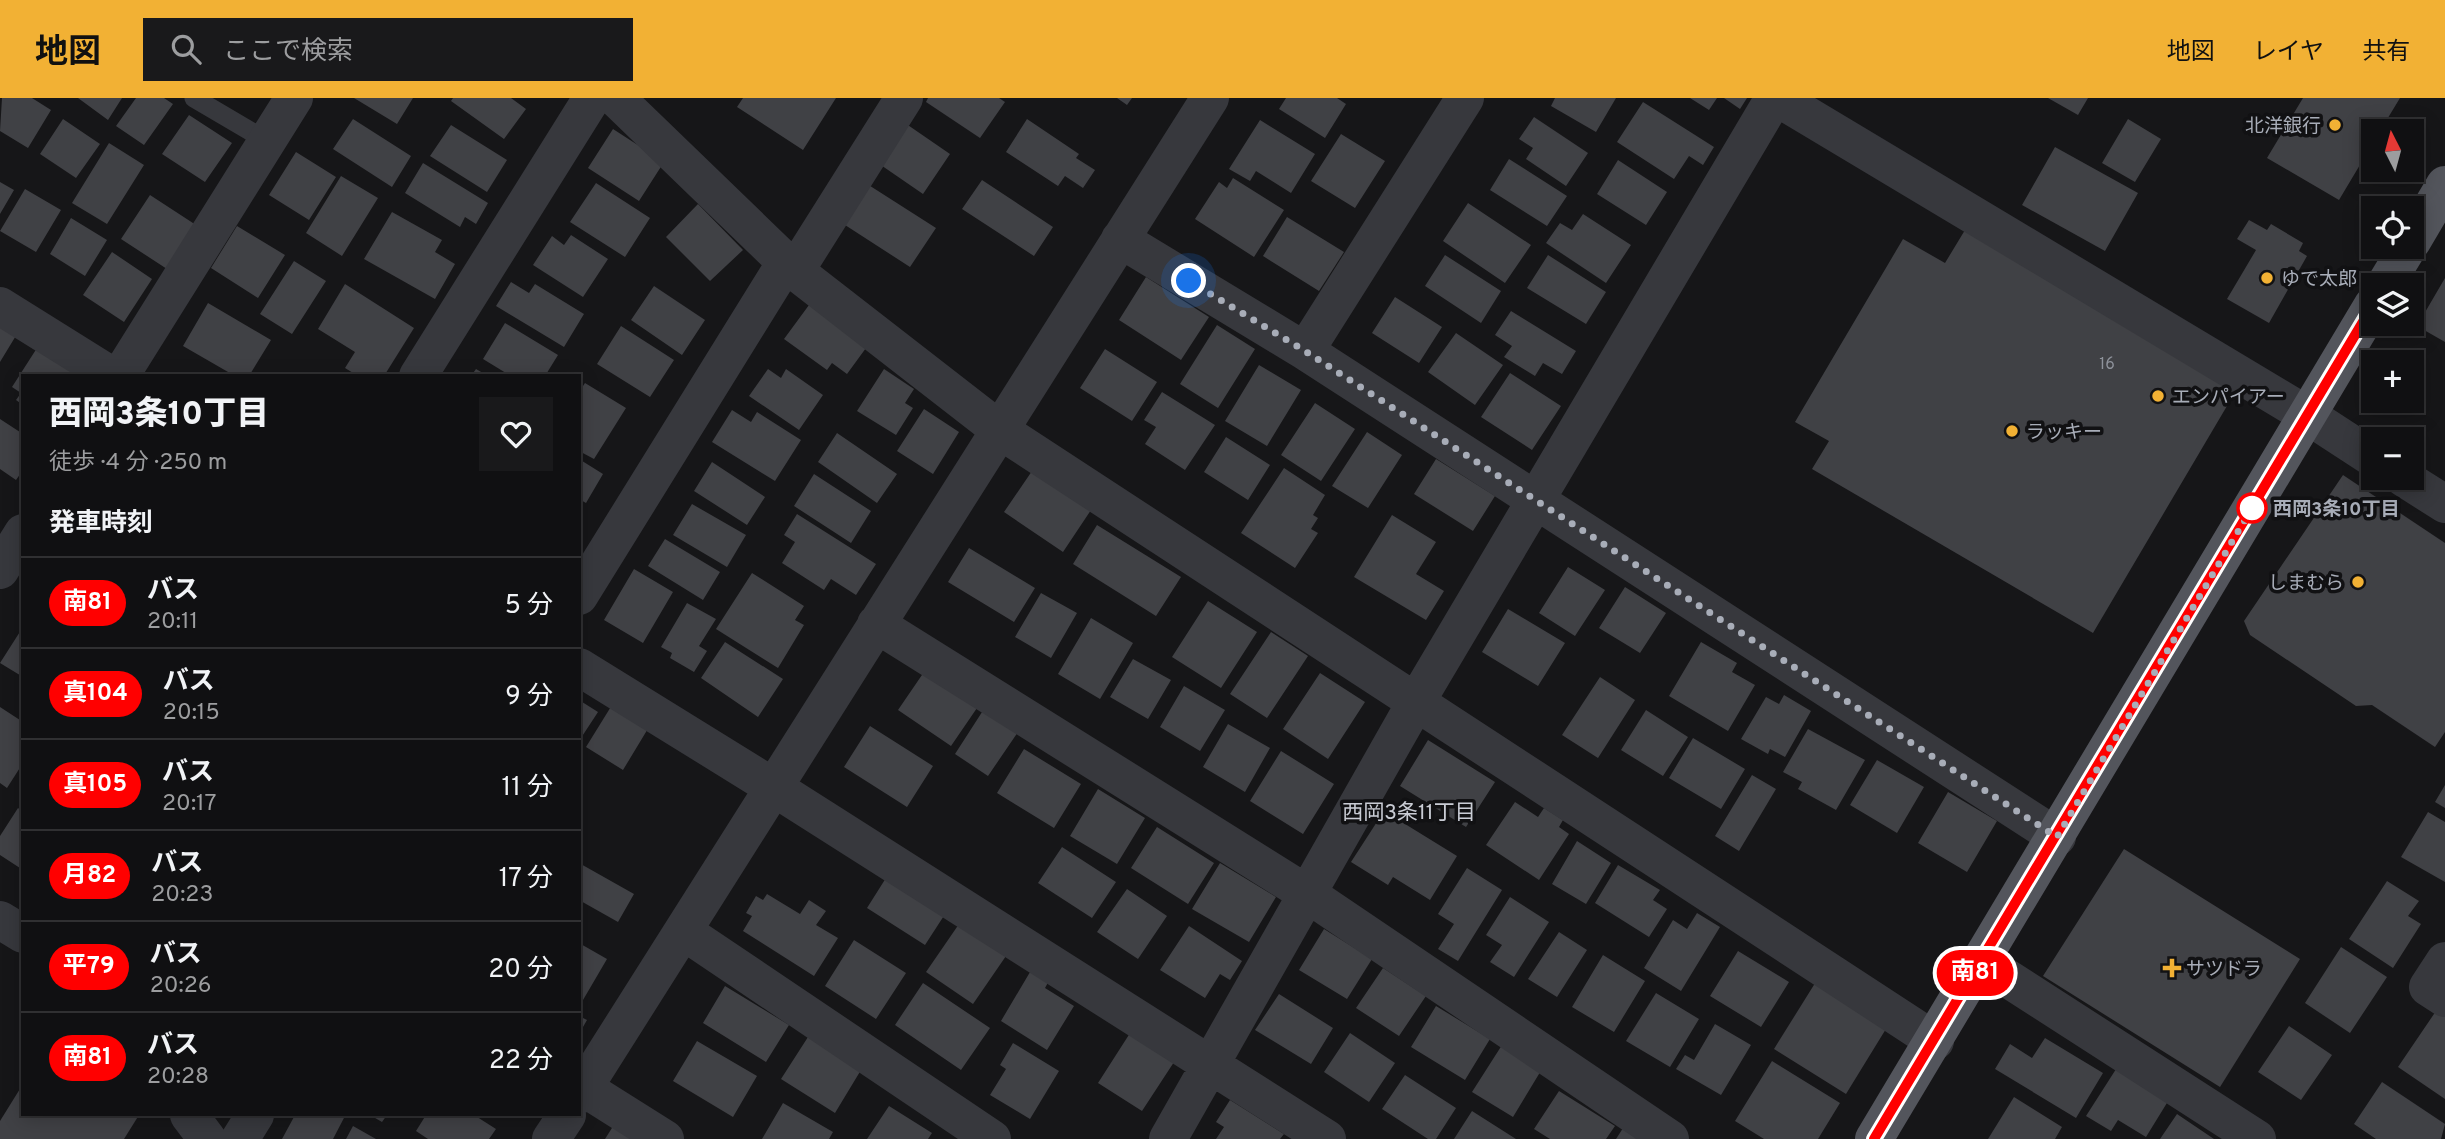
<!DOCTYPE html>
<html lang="ja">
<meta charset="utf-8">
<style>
body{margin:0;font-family:Overpass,"Noto Sans JP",sans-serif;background:#19191b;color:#f1f3f6;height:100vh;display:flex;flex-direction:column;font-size:26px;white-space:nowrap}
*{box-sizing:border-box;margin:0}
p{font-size:23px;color:#9c9d9f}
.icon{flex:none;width:38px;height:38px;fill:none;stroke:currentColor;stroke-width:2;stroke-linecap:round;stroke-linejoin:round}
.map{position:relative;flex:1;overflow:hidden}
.panel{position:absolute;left:21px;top:276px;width:560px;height:742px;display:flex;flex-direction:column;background:#101012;border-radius:0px;box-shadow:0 4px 18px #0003,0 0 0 2px #303032}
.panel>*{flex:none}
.badge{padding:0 14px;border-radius:23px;font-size:24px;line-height:46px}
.needle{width:46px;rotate:354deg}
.controls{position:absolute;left:2361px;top:21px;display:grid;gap:14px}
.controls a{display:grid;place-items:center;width:63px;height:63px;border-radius:0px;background:#101012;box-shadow:0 4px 18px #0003,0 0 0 2px #303032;font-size:35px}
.you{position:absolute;width:35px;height:35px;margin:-18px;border:5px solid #fff;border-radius:50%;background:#1a73e8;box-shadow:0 0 0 10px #1a73e833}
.map>.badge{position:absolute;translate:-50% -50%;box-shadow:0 0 0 4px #fff}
h2{padding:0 28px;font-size:26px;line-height:63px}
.round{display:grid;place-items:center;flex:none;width:74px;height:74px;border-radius:0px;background:#19191b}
.head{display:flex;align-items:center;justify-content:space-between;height:119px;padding:0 28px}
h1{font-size:33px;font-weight:800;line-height:52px}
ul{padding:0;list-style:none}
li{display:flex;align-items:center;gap:21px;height:91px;padding:0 28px;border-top:2px solid #303032}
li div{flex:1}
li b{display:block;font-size:26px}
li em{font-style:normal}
li .badge{min-width:77px;font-weight:700;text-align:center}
header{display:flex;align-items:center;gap:42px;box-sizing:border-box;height:98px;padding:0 35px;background:#f2b134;color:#111}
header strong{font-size:33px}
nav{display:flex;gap:38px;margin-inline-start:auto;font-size:24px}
.search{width:490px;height:63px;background:#19191b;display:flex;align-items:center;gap:18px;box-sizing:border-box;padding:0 24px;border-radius:0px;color:#9c9d9f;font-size:26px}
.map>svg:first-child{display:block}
</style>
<header>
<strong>地図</strong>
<div class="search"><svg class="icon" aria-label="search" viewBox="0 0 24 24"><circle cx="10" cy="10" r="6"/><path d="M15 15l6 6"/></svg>ここで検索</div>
<nav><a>地図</a><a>レイヤ</a><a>共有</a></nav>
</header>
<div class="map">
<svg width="2445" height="1041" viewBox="0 0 2445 1041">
<rect width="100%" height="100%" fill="#161618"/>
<path fill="#404145" d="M 2,0 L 32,0 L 51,12 L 28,50 L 0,33 Z
M 78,0 L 122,0 L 108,22 Z
M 136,0 L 164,0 L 173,6 L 144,47 L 116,28 Z
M 354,0 L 413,0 L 397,26 Z
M 453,0 L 511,0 L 526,11 L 504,41 L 451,3 Z
M 743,0 L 836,0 L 803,52 L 737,9 Z
M 928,0 L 999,0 L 1005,4 L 980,40 L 926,4 Z
M 1117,0 L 1132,0 L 1127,7 Z
M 1286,0 L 1337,0 L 1346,6 L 1325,40 L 1279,11 Z
M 1555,0 L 1616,0 L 1596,34 L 1551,8 Z
M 1690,0 L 1717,0 L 1709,12 Z
M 1724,0 L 1747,0 L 1740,11 Z
M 2048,0 L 2088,0 L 2078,17 Z
M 2303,0 L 2400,0 L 2380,33 L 2373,33 L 2373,45 L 2339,102 L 2267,60 Z
M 1643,4 L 1714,49 L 1703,67 L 1689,58 L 1674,81 L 1617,44 Z
M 189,17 L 232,45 L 205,84 L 162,56 Z
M 1534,19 L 1588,55 L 1566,88 L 1526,61 L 1533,50 L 1519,41 Z
M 63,21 L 100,46 L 76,80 L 40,56 Z
M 353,21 L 411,58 L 392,89 L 333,51 Z
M 1027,21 L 1079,56 L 1076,60 L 1095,72 L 1083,90 L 1065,78 L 1058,88 L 1006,54 Z
M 2128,21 L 2161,41 L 2135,84 L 2102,65 Z
M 1260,22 L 1315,56 L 1291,95 L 1256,73 L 1250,83 L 1229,71 Z
M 902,23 L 950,56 L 923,96 L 875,63 Z
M 451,27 L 507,62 L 487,94 L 430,58 Z
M 613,31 L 664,64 L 639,103 L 588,70 Z
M 1341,36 L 1385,63 L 1355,110 L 1311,83 Z
M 109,45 L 144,67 L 107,126 L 72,105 Z
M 2055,49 L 2138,95 L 2105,153 L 2022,107 Z
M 296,54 L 336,79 L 309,122 L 269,97 Z
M 1509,61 L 1567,98 L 1547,128 L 1490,92 Z
M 1618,62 L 1667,94 L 1646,127 L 1597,96 Z
M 423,65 L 488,105 L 476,126 L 465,119 L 460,129 L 405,95 Z
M 853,77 L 936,130 L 910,169 L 828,116 Z
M 341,78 L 378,100 L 342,158 L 306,135 Z
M 1233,80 L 1284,112 L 1254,159 L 1195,121 L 1219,84 L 1227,90 Z
M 982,82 L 1053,129 L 1034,158 L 962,111 Z
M 0,84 L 14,92 L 0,116 Z
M 596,85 L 650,120 L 625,159 L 570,124 Z
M 25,91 L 61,112 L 36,154 L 0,133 Z
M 150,97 L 196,127 L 167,171 L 121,141 Z
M 1468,105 L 1531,147 L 1505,185 L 1443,143 Z
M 698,106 L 743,152 L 710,183 L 666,139 Z
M 392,114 L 442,142 L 435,154 L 455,166 L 435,201 L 364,161 Z
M 1583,116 L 1631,147 L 1606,185 L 1546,145 L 1560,125 L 1572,132 Z
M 1287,119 L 1344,154 L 1319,193 L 1263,158 Z
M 71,120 L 107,142 L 85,178 L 50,156 Z
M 2249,122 L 2267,132 L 2271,126 L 2303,145 L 2299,153 L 2307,158 L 2269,225 L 2227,201 L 2256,152 L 2237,141 Z
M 237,128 L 285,157 L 258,200 L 211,170 Z
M 1965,132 L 2237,291 L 2093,535 L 1812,371 L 1829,343 L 1795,324 L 1903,141 L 1945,165 Z
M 571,137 L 608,161 L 583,199 L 533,167 L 552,138 L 564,147 Z
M 112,154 L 152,181 L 124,224 L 83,197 Z
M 1445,157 L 1501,193 L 1481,225 L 1425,188 Z
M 1548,157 L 1606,194 L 1586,226 L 1527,190 Z
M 294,163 L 326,183 L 292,236 L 260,216 Z
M 1146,179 L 1209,219 L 1181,262 L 1119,222 Z
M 2445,180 L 2445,244 L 2417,228 Z
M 511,184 L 529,195 L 535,186 L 584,216 L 564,249 L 496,208 Z
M 345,186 L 414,230 L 384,278 L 358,278 L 345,270 L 355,254 L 318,231 Z
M 654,188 L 705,222 L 682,257 L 631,222 Z
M 1395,199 L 1442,229 L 1419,265 L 1372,235 Z
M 208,205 L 271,242 L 249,278 L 235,278 L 183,248 Z
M 809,207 L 866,250 L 847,276 L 832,265 L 827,272 L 784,241 Z
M 1511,213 L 1576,253 L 1562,276 L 1543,265 L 1535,278 L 1504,259 L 1512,248 L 1495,237 Z
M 505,225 L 558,257 L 545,278 L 511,278 L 483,261 Z
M 0,226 L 17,236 L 0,264 Z
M 1217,227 L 1255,251 L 1218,310 L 1180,286 Z
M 621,228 L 674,262 L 650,299 L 597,266 Z
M 1456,235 L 1503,267 L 1475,307 L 1428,274 Z
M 37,250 L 81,278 L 23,278 L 23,307 L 16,302 L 21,295 L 12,289 Z
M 1105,251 L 1157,284 L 1132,323 L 1080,290 Z
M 1259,267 L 1301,292 L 1267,348 L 1225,323 Z
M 476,271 L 488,278 L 471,278 Z
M 768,271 L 781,280 L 786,271 L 823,297 L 799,332 L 749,298 Z
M 884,271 L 914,291 L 905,305 L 913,310 L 896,337 L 857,313 Z
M 1510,275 L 1561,308 L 1532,352 L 1481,319 Z
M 585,285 L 626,310 L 594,361 L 579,353 L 579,294 Z
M 1162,294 L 1215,327 L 1185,372 L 1145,346 L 1156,329 L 1144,322 Z
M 1315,305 L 1355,331 L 1321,383 L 1281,357 Z
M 924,311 L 959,334 L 933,376 L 897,353 Z
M 732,312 L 751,324 L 757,314 L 801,342 L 775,383 L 712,344 Z
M 0,321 L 23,336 L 23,372 L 16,382 L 0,371 Z
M 1367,334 L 1402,357 L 1368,410 L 1332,388 Z
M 837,335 L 897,376 L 877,405 L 818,364 Z
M 1226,339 L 1270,367 L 1248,402 L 1204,374 Z
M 579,361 L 603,376 L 586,405 L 579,401 Z
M 1436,361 L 1495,398 L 1473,433 L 1414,396 Z
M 712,364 L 765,399 L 747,427 L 694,393 Z
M 1284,370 L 1325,397 L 1313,417 L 1318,420 L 1311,431 L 1318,435 L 1295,470 L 1241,435 Z
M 1032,373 L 1091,412 L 1063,454 L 1004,414 Z
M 814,376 L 871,413 L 851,445 L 794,408 Z
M 2343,377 L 2445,445 L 2445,634 L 2435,649 L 2372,607 L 2356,608 L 2250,537 L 2244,523 Z
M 692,406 L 746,437 L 727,469 L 673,437 Z
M 797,416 L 876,466 L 856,497 L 831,481 L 824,492 L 782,465 L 795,444 L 784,437 Z
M 1392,417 L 1436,444 L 1416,476 L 1444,493 L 1426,522 L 1354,479 Z
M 1097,427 L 1181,479 L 1156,518 L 1073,466 Z
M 665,441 L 720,474 L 703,502 L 648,468 Z
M 969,450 L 1035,490 L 1014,524 L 948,484 Z
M 1568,469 L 1605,492 L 1575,538 L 1539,515 Z
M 634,471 L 673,494 L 643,545 L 604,522 Z
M 752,475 L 804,508 L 795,522 L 804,527 L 778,570 L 716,531 Z
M 1625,489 L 1666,515 L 1640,555 L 1599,530 Z
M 1041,495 L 1077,515 L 1051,560 L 1015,539 Z
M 1208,503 L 1257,534 L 1221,590 L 1172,559 Z
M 687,505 L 716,521 L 699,548 L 707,553 L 694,574 L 670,560 L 672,555 L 661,549 Z
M 1508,511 L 1565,545 L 1538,588 L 1482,554 Z
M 1091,520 L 1133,545 L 1100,601 L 1058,576 Z
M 23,529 L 23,579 L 0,565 Z
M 1271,534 L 1308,558 L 1267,620 L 1230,596 Z
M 725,544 L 783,581 L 758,619 L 701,580 Z
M 1701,544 L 1737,565 L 1732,574 L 1755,587 L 1728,633 L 1669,598 Z
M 1133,561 L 1171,582 L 1148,621 L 1110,599 Z
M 924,574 L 977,610 L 951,648 L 898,612 Z
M 1320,575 L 1365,604 L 1328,661 L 1283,631 Z
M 1600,579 L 1635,602 L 1598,660 L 1562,637 Z
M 1184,588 L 1225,612 L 1200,653 L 1160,629 Z
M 1784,597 L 1811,613 L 1785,659 L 1770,651 L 1768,656 L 1741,641 L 1766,599 L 1779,606 Z
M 579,602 L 598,614 L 579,643 Z
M 612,607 L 649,629 L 623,672 L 586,649 Z
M 0,609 L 23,624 L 23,665 L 7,690 L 0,685 Z
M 984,611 L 1018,634 L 988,678 L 955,656 Z
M 1646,612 L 1688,639 L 1663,678 L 1621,652 Z
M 1228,626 L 1270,650 L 1245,694 L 1203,669 Z
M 870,628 L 933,668 L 907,709 L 844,669 Z
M 1808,631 L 1865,662 L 1836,712 L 1798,691 L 1802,684 L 1783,674 Z
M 1693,640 L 1745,671 L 1721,711 L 1669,680 Z
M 1428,642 L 1495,684 L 1466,729 L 1400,688 Z
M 1024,651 L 1081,686 L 1054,730 L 997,695 Z
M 1281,653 L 1334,686 L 1303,736 L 1250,703 Z
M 1877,662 L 1924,689 L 1897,735 L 1850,707 Z
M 1752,677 L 1776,691 L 1739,753 L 1715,738 Z
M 2445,687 L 2445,710 L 2435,704 Z
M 1098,691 L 1145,720 L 1117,766 L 1070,738 Z
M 1948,694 L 1997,723 L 1967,774 L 1918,745 Z
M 1515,704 L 1538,719 L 1544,710 L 1563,722 L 1559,729 L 1569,736 L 1539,782 L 1486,747 Z
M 18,710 L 23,714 L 23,772 L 0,757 L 0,738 Z
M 1384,713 L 1457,758 L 1430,802 L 1393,779 L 1388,787 L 1351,764 Z
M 2428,714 L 2445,724 L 2445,784 L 2401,759 Z
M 1157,729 L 1214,765 L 1188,806 L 1131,770 Z
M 1577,743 L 1611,765 L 1586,806 L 1552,786 Z
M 1062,749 L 1116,784 L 1092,820 L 1038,785 Z
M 2124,751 L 2300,861 L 2220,989 L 2043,878 Z
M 579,765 L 634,796 L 618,824 L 579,802 Z
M 1220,765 L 1276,799 L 1249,844 L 1192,811 Z
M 1618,767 L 1660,792 L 1653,802 L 1667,811 L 1649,839 L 1595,805 Z
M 1467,770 L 1502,792 L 1458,863 L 1438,851 L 1454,826 L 1438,816 Z
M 891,772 L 949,810 L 925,847 L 867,810 Z
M 2387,783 L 2419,803 L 2408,818 L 2421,826 L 2393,870 L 2349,841 Z
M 1127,791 L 1167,818 L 1138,861 L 1097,834 Z
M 767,796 L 800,816 L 809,802 L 826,813 L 816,827 L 838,840 L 814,878 L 743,833 L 752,818 L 746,815 L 756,798 L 763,802 Z
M 1510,799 L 1549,824 L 1514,879 L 1490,864 L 1502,847 L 1486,837 Z
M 1697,815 L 1720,829 L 1681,893 L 1644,870 L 1673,822 L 1687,831 Z
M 959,826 L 1006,858 L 973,906 L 926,874 Z
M 1189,828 L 1242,863 L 1230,882 L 1220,876 L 1205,900 L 1160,872 Z
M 1324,831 L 1372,861 L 1347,901 L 1299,872 Z
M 1559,834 L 1587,852 L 1557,899 L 1528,881 Z
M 854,842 L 906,875 L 876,921 L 825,888 Z
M 579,845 L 607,861 L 583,902 L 579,899 Z
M 2341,849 L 2387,879 L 2350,935 L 2305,905 Z
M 1738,853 L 1789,884 L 1761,929 L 1710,898 Z
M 1603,857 L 1645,883 L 1614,934 L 1572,909 Z
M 1033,869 L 1051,879 L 1045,890 L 1074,908 L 1047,952 L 1001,923 Z
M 1383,870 L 1426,898 L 1399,938 L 1356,910 Z
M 1817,882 L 1889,926 L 1846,996 L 1774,951 Z
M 923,885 L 990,930 L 961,972 L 895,927 Z
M 725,888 L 789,927 L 766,964 L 703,925 Z
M 1656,895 L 1699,921 L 1670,969 L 1626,943 Z
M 1279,896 L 1333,930 L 1311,966 L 1255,932 Z
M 1436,908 L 1490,941 L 1465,982 L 1411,949 Z
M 2436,913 L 2445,919 L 2445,1001 L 2398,969 Z
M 579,918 L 587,922 L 579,936 Z
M 1715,926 L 1751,947 L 1721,997 L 1676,971 L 1685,957 L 1694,962 Z
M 2289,928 L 2332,957 L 2301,1002 L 2258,974 Z
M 1132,932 L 1176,961 L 1142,1013 L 1098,985 Z
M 1350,935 L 1395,965 L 1369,1004 L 1324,974 Z
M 808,939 L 861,972 L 835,1015 L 781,981 Z
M 2045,940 L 2103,975 L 2076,1020 L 1995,971 L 2010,946 L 2032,960 Z
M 697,943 L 757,978 L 733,1019 L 673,983 Z
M 1013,945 L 1059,973 L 1030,1021 L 990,997 L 1006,971 L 1000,967 Z
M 1502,947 L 1542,971 L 1513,1019 L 1472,994 Z
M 1772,963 L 1840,1005 L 1818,1041 L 1764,1041 L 1735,1023 Z
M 2118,968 L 2170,1000 L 2146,1039 L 2118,1022 L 2111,1033 L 2086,1018 Z
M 1405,977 L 1456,1010 L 1436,1041 L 1428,1041 L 1382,1011 Z
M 2382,984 L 2445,1026 L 2441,1041 L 2376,1041 L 2354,1026 Z
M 23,986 L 23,1017 L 139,1017 L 124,1041 L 0,1041 L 0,1023 Z
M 1559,993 L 1615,1028 L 1606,1041 L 1550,1041 L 1534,1031 Z
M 2014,999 L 2062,1029 L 2055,1041 L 1988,1041 Z
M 1230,1002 L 1284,1036 L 1280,1041 L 1216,1041 L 1224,1029 L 1216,1024 Z
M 783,1005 L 833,1034 L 829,1041 L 762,1041 Z
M 889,1008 L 932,1035 L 928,1041 L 867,1041 Z
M 1472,1013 L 1516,1041 L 1454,1041 Z
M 2177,1016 L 2214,1041 L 2160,1041 Z
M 295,1017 L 342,1017 L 345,1018 L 333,1041 L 282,1041 Z
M 370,1017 L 387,1017 L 382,1024 Z
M 426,1017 L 474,1017 L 496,1031 L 489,1041 L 428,1041 L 416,1033 Z
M 617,1022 L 646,1041 L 605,1041 Z
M 1625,1027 L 1648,1041 L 1616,1041 Z
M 353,1028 L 376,1041 L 346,1041 Z"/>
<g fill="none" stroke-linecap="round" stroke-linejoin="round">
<path stroke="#37383d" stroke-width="19" d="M 194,0 L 267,43"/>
<path stroke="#37383d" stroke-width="38" d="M 616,0 L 795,173 L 1001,333 L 1935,943
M 1778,0 L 2307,317 L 2373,360
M 1120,141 L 1305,253 L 2057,739
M 795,173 L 904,0
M 0,208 L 112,278
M 1305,253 L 1465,0
M 120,278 L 294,0
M 418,278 L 592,0
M 2404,380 L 2445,406
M 0,472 L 23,435
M 579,498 L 786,164
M 876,526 L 1309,797 L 1670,1041
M 579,569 L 773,689 L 1327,1041
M 0,822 L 23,836
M 683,833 L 992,1041
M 2445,863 L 2428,889 L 2445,900
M 1982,864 L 2257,1041
M 584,990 L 665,1041
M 579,997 L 1210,0
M 189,1017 L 207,1041
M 240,1041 L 255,1017
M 551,1041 L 567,1017
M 1168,1041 L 1416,604 L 1774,0"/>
<path stroke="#53555c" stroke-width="38" d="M 2412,143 L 2445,87
M 2385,187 L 2408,149
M 1874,1041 L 2373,207"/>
</g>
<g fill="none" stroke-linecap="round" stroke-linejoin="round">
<defs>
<path id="line" d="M 1874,1041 L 2373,207"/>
</defs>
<use href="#line" stroke="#fff" stroke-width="16"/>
<use href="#line" stroke="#f00" stroke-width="10"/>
<path stroke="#a8adb8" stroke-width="7" stroke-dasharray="0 12.6" d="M 1189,183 L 1305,253 L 2057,739 L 2252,410"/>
</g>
<g fill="#f2b134" stroke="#111113" stroke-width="2.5">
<circle cx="2335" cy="27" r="7"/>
<circle cx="2267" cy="180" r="7"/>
<circle cx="2158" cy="298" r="7"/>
<circle cx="2012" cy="333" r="7"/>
<circle cx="2358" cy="484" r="7"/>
<path d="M2168.5 859.5h7v7h7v7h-7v7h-7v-7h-7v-7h7z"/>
</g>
<circle fill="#fff" stroke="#f00" stroke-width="3.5" cx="2252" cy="410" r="14"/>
<g text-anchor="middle" stroke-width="7" stroke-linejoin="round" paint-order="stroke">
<g font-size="16" fill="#8e929b">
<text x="2107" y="271">16</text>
</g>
<g font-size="19" fill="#a8adb8" stroke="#111113" text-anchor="start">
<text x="2321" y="34" text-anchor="end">北洋銀行</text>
<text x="2281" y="187">ゆで太郎</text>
<text x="2172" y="305">エンパイアー</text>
<text x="2026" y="340">ラッキー</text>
<text x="2344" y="491" text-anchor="end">しまむら</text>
<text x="2186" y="877">サツドラ</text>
</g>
<g font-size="19" font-weight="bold" fill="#a8adb8" stroke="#111113" text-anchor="start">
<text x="2273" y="417">西岡3条10丁目</text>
</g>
<g font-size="21" fill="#c9ccd4" stroke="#111113">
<text x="1409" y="721">西岡3条11丁目</text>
</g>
</g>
</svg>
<div class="controls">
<a><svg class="needle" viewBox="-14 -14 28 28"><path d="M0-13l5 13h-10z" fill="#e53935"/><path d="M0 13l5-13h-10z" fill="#9c9d9f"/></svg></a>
<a><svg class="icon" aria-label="locate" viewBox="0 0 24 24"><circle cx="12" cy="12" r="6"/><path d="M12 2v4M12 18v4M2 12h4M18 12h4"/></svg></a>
<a><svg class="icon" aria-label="layers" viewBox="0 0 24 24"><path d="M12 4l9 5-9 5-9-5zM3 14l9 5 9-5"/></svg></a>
<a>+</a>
<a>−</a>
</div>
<div class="you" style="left:1189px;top:183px"></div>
<b class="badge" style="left:1975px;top:875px;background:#f00;color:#fff">南81</b>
<section class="panel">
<div class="head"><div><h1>西岡3条10丁目</h1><p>徒歩 · 4 分 · 250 m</p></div><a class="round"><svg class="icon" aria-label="heart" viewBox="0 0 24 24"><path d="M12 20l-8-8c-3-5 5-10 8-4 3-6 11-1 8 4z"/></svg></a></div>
<h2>発車時刻</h2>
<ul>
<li><span class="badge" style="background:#f00;color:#fff">南81</span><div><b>バス</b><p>20:11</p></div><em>5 分</em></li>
<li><span class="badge" style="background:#f00;color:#fff">真104</span><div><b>バス</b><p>20:15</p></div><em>9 分</em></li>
<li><span class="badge" style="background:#f00;color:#fff">真105</span><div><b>バス</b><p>20:17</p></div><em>11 分</em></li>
<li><span class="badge" style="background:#f00;color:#fff">月82</span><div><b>バス</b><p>20:23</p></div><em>17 分</em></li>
<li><span class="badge" style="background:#f00;color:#fff">平79</span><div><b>バス</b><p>20:26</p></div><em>20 分</em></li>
<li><span class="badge" style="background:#f00;color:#fff">南81</span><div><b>バス</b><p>20:28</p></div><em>22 分</em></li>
</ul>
</section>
</div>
